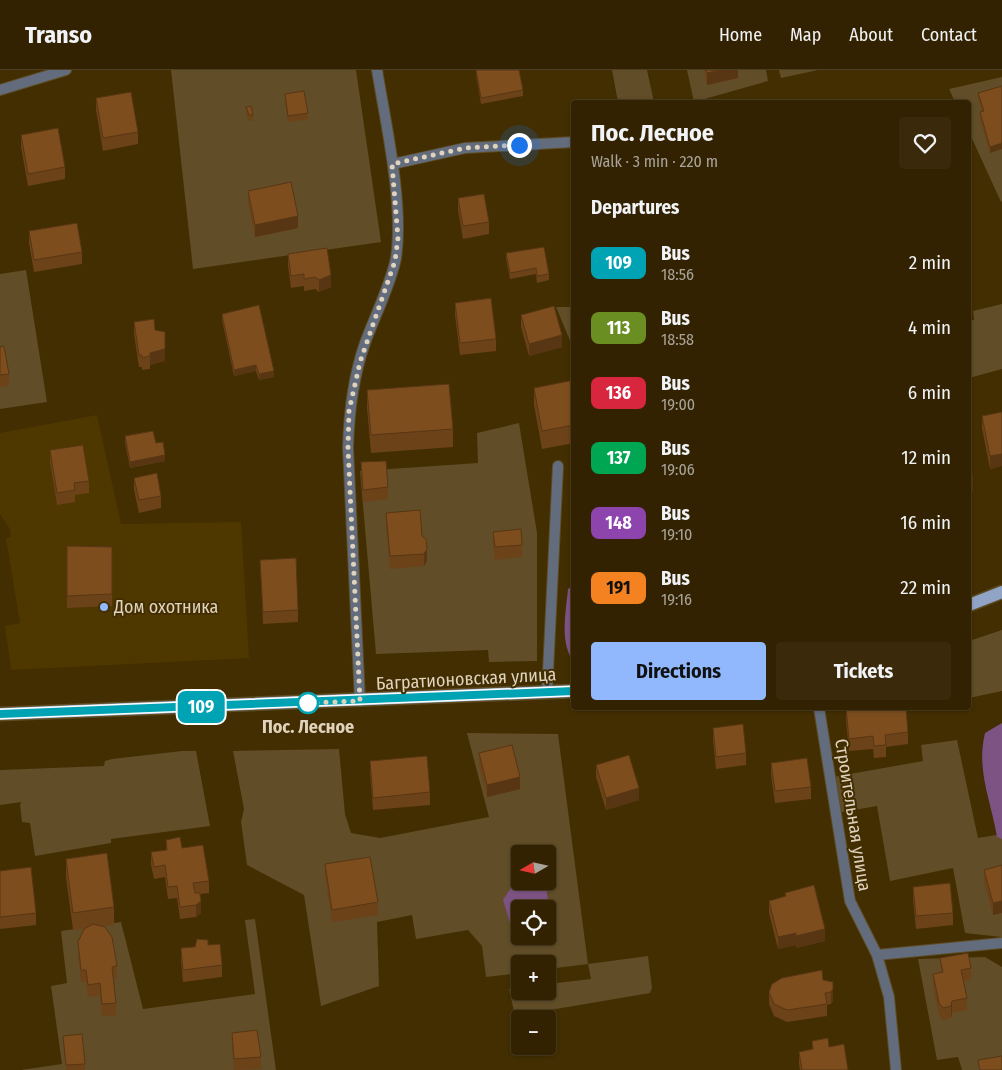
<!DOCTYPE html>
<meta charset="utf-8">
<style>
body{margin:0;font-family:"Fira Sans Condensed",sans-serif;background:#3a2a0b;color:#f1f3f6;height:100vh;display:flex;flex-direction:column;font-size:19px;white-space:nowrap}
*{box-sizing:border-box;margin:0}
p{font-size:16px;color:#a8a499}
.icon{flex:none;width:28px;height:28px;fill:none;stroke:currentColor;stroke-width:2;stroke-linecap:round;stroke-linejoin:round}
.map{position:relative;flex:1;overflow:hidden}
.details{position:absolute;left:571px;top:30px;width:400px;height:610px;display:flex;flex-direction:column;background:#322201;border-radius:5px;box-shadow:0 1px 4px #0004,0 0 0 1px #4d3f23}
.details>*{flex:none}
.badge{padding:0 10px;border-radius:8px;font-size:18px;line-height:32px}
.needle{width:32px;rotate:261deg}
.tools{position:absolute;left:511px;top:775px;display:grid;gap:10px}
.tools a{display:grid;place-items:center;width:45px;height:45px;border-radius:5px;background:#322201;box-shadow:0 1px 4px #0004,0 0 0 1px #4d3f23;font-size:25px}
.you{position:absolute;width:25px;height:25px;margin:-12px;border:4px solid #fff;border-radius:50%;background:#1a73e8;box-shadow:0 0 0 8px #1a73e833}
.map>.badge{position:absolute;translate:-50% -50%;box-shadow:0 0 0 2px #fff}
h2{padding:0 20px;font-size:19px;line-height:45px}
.round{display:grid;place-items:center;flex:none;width:52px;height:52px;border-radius:5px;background:#3a2a0b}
.headline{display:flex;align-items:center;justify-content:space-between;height:85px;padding:0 20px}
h1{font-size:24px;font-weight:700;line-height:38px}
.cta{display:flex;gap:10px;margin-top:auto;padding:10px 20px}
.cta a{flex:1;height:58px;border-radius:5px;background:#91b8fd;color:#111;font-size:20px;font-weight:700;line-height:58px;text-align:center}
.cta a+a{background:#3a2a0b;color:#f1f3f6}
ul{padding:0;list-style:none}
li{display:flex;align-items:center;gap:15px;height:65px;padding:0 20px}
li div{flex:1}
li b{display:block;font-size:19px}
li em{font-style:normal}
li .badge{min-width:55px;font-weight:700;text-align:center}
header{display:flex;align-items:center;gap:30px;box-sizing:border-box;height:70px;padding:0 25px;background:#322201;border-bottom:1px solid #4d3f23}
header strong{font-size:24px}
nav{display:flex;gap:28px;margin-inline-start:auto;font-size:18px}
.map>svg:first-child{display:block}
</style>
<header>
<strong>Transo</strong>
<nav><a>Home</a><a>Map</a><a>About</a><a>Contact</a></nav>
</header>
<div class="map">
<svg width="1002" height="1000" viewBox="0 0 1002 1000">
<rect width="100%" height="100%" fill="#422e01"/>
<path fill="#4f3700" d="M 97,345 L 121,454 L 241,452 L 249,588 L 11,600 L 5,556 L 20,553 L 6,468 L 11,467 L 10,459 L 0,444 L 0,363 Z"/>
<path fill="#614d27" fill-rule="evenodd" d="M 171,0 L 356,0 L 381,172 L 193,199 Z
M 612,0 L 647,0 L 654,32 L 618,32 Z
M 687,0 L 766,0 L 768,11 L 694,32 Z
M 779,0 L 818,0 L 781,8 Z
M 1002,7 L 1002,131 L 1001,132 L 969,62 L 969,32 L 955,32 L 949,19 Z
M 26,200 L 47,332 L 0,339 L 0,204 Z
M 1002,234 L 1002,299 L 969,308 L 969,251 L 974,250 L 973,241 Z
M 556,237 L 574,237 L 574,288 L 573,278 Z
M 519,353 L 537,463 L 537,591 L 489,592 L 488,580 L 376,584 L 360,401 L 478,393 L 477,363 Z
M 1002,560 L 1002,621 L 969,628 L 969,571 Z
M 467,663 L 558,664 L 588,894 L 648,886 L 652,918 L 650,923 L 515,946 L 509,919 L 520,918 L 520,921 L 548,921 L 548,914 L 591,909 L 588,894 L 548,899 L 548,894 L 520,894 L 520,903 L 486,907 L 482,876 L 468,860 L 416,869 L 412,845 L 377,852 L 379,916 L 321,936 L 304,825 L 247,795 L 241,752 L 244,739 L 233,681 L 339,679 L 345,744 L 351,763 L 380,768 L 489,747 ZM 520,784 L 548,784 L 548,811 L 520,811 ZM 520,839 L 548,839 L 548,866 L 520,866 Z
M 957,670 L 978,768 L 1002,764 L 1002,867 L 965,863 L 953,798 L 890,811 L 877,736 L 837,743 L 833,707 L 923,691 L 921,675 Z
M 182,681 L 196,681 L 210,756 L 111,769 L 111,773 L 35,786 L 30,753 L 22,752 L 20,734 L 22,732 L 0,735 L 0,700 L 104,696 L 105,691 L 112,689 Z
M 255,849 L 276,1000 L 21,1000 L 62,994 L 51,916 L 67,913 L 61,861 L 121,852 L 143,939 L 255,924 L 245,850 Z
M 985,887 L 1002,897 L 1002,1000 L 962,1000 L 958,987 L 937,990 L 918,889 Z"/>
<path fill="#7d5384" d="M 574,515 L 574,593 C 559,572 566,542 568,519 Z
M 1002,653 L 1002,769 L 997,767 C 991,730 976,701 985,663 Z
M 520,809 L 520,811 L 545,811 L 551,848 L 548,850 L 548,839 L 520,839 L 520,860 L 518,861 L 510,853 L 503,830 L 516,810 Z"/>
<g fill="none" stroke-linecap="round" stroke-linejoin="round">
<defs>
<path id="street" d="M 0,20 L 66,0
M 393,94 L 465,78 L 574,72
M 547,623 L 558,396
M 360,631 L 348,378 C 349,342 353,307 365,273 C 374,248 391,214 396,188 C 404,134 386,55 377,0
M 819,638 L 850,831 L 877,885 L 889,927 L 896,1000
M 877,885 L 1002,873"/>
<path id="primary" d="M 969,535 L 1002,522
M 0,644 L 574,621"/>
</defs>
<use href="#street" stroke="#5e4c23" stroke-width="12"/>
<use href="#primary" stroke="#5e4c23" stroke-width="15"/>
<use href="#street" stroke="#626c7c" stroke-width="10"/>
<use href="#primary" stroke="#91a4c6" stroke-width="12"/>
</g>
<path fill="#6c4219" d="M 476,0 L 523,20 L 523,26 L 481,34 L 476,5 Z
M 704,0 L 738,0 L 738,8 L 707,15 Z
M 1002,16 L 990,83 L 980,49 L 980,42 L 982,42 L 978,29 L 978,23 Z
M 285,24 L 308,43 L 308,49 L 288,52 L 285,30 Z
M 96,28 L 138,62 L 138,74 L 103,81 L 96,40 Z
M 246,37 L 253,45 L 253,51 L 249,51 L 246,43 Z
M 21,65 L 65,97 L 65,109 L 28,116 L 21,77 Z
M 248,121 L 298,158 L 255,167 L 248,133 Z
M 458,128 L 489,152 L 489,164 L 463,169 L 458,140 Z
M 29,161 L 82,182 L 82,194 L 34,202 L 29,173 Z
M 506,183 L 549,204 L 549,210 L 537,213 L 536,204 L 510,209 L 506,189 Z
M 288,184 L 331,217 L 319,222 L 315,219 L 304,221 L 304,216 L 291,218 L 288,196 Z
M 455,233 L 496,269 L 496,281 L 460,285 L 455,245 Z
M 222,244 L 274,307 L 259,310 L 256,301 L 234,306 L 222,250 Z
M 521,245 L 562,277 L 529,286 L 521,257 Z
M 134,252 L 155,260 L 165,291 L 150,295 L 150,299 L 142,300 L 142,297 L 139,297 L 134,264 Z
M 0,277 L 9,304 L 9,316 L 0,317 Z
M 574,310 L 574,373 L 542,379 L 534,335 L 534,318 Z
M 367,320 L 453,359 L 453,377 L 371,383 L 367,338 Z
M 1002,342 L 1002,396 L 990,399 L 982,358 L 982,346 Z
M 125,366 L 156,373 L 165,391 L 130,398 L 125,373 Z
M 50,380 L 89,411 L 89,423 L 75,425 L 75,432 L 57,435 L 50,392 Z
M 361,392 L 388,417 L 388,429 L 363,432 L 361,405 Z
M 134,408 L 161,426 L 161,438 L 139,443 L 134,420 Z
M 386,443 L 422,466 L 427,491 L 424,496 L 390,499 L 386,455 Z
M 493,462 L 522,475 L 522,487 L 495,490 L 493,474 Z
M 67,476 L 112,477 L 112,536 L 67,538 Z
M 260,490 L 298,540 L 298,552 L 263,554 Z
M 846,638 L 908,662 L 908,674 L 886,677 L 886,687 L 874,688 L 873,679 L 849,681 L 846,651 Z
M 713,658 L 746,683 L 746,695 L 716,699 L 713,670 Z
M 479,683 L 520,719 L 487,727 L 479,695 Z
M 370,691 L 430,722 L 430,735 L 373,740 L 370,703 Z
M 771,693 L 811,717 L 811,729 L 775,733 L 771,705 Z
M 596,695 L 639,730 L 606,740 L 596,707 Z
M 166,770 L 182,778 L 209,811 L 209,823 L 200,824 L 201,843 L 196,847 L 180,849 L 177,828 L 168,829 L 165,807 L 154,809 L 151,795 L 151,782 L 166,780 Z
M 66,789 L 114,837 L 114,855 L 103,856 L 117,896 L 117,908 L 114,909 L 116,933 L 116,945 L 102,946 L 100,925 L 88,927 L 86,912 L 81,912 L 78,884 L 78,872 L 84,859 L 73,860 L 66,807 Z
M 325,794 L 378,832 L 378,845 L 332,852 L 325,806 Z
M 1002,795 L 993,845 L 984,812 L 984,800 Z
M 0,801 L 36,843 L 36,855 L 0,859 Z
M 913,817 L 953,843 L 953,855 L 916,859 L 913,829 Z
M 785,823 L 825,871 L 796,878 L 796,875 L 778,879 L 769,843 L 769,831 L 785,827 Z
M 208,875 L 222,895 L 222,907 L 183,912 L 181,890 L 181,878 Z
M 940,888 L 971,898 L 971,910 L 964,911 L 967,928 L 967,940 L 952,943 L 951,948 L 943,950 L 939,945 L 933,916 L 933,904 L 941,903 Z
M 823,910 L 833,912 L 833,931 L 831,934 L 827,935 L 827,946 L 787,952 L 774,946 L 769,934 L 769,922 Z
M 232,963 L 261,987 L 261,999 L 234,1000 L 232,975 Z
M 63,966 L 85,994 L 85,1000 L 66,1000 Z
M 812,971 L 829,977 L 848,1000 L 800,1000 L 799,994 L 799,982 L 812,980 Z"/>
<path fill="#583614" d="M 719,0 L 738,0 L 738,8 L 707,15 L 707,3 Z
M 1002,73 L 1002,79 L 990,83 L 990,77 Z
M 298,146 L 298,158 L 255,167 L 255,155 Z
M 331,205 L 331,217 L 319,222 L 319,210 Z
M 562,265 L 562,277 L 529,286 L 529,274 Z
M 165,279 L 165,291 L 150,295 L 150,283 Z
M 256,295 L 256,301 L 234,306 L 234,300 Z
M 274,301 L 274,307 L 259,310 L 259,304 Z
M 1002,384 L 1002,396 L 990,399 L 990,386 Z
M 165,385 L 165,391 L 130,398 L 130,392 Z
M 973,409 L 973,421 L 969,422 L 969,410 Z
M 427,479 L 427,491 L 424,496 L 424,484 Z
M 520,707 L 520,719 L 487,727 L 487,715 Z
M 639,718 L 639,730 L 606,740 L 606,728 Z
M 201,831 L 201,843 L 196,847 L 196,835 Z
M 1002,831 L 1002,843 L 993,845 L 993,833 Z
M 825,859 L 825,871 L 796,878 L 796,866 Z
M 796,863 L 796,875 L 778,879 L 778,867 Z
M 833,919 L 833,931 L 831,934 L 831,922 Z
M 952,931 L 952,943 L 951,948 L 951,936 Z"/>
<path fill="#7d4d1d" stroke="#583614" d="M 476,0 L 519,0 L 523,20 L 481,28 Z
M 706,0 L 719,0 L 707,3 Z
M 1002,16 L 1002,73 L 990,77 L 980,42 L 984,41 L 978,23 Z
M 304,21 L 308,43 L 288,46 L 285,24 Z
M 131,22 L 138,62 L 103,68 L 96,28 Z
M 251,36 L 253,45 L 249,45 L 246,37 Z
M 58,58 L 65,97 L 28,104 L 21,65 Z
M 291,112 L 298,146 L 255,155 L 248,121 Z
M 484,124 L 489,152 L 463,156 L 458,128 Z
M 77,153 L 82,182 L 34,190 L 29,161 Z
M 544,177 L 549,204 L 537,206 L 536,198 L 510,203 L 506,183 Z
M 327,178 L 331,205 L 319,210 L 315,207 L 304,209 L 304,204 L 291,206 L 288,184 Z
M 491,228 L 496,269 L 460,273 L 455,233 Z
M 259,235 L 274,301 L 259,304 L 256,295 L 234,300 L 222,244 Z
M 554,236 L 562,265 L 529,274 L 521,245 Z
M 154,249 L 155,260 L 165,262 L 165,279 L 150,283 L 150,286 L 142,288 L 142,285 L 139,285 L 134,252 Z
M 4,276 L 9,304 L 0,305 L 0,277 Z
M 574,310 L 574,355 L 542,361 L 534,318 Z
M 449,314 L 453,359 L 371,365 L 367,320 Z
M 1002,342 L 1002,384 L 990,386 L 982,346 Z
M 153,361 L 156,373 L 163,372 L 165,385 L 130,392 L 125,366 Z
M 83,375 L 89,411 L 74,413 L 75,420 L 57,423 L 50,380 Z
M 386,391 L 388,417 L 363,420 L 361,392 Z
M 969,391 L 973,409 L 969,410 Z
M 157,403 L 161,426 L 139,430 L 134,408 Z
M 420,440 L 422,466 L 426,469 L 427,479 L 424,484 L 390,486 L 386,443 Z
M 521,459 L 522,475 L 495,477 L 493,462 Z
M 67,476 L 112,477 L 112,524 L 67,526 Z
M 296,488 L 298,540 L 263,542 L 260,490 Z
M 846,638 L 906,638 L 908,662 L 885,665 L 886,675 L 874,676 L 873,666 L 849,669 Z
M 743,654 L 746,683 L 716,687 L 713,658 Z
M 512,675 L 520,707 L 487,715 L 479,683 Z
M 629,685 L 639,718 L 606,728 L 596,695 Z
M 427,686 L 430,722 L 373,728 L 370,691 Z
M 807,688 L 811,717 L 775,721 L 771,693 Z
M 180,767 L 182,778 L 203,775 L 209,811 L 193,813 L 195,823 L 200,823 L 201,831 L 196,835 L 180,837 L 177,816 L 168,817 L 165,795 L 154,797 L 151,782 L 167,780 L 166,770 Z
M 107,783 L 114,837 L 73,843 L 66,789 Z
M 370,787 L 378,832 L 332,840 L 325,794 Z
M 1002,795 L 1002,831 L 993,833 L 984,800 Z
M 31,797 L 36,843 L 0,847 L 0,801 Z
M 950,813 L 953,843 L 916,846 L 913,817 Z
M 814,815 L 825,859 L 796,866 L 796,863 L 778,867 L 769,831 L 786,826 L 785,823 Z
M 93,854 L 105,857 L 112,867 L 117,896 L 112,897 L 116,933 L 102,934 L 100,913 L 88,915 L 86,900 L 81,900 L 78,872 L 84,859 Z
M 197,869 L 208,870 L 208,875 L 220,874 L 222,895 L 183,900 L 181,878 L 195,877 Z
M 968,883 L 971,898 L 961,900 L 967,928 L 952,931 L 951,936 L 943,938 L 939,933 L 933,904 L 943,902 L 940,888 Z
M 822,900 L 823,910 L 833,912 L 833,919 L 831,922 L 825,923 L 827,934 L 787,940 L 774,934 L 769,922 L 772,914 L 782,908 Z
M 257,960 L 261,987 L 234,989 L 232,963 Z
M 82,964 L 85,994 L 66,995 L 63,966 Z
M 828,968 L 829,977 L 844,974 L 848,1000 L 802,1000 L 799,982 L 813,979 L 812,971 Z
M 1002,986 L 1002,1000 L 980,1000 L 978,990 Z"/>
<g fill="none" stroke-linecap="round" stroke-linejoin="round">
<defs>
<path id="line" d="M 0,644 L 574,621"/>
</defs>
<use href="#line" stroke="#fff" stroke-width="11"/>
<use href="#line" stroke="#00a3b4" stroke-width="8"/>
<path stroke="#e0d3be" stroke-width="5" stroke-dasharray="0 9" d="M 308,633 L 360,631 L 348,378 L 349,341 L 360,292 L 395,191 L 398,168 L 392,94 L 465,78 L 519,75"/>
</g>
<circle fill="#91b8fd" stroke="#422e01" stroke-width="2" cx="104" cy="537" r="5"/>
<circle fill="#fff" stroke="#00a3b4" stroke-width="2.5" cx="308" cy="633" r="10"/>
<g text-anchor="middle" stroke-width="4" stroke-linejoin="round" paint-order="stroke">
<g font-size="18" fill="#e0d3be" stroke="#422e01" text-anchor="start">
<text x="114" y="543">Дом охотника</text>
</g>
<g font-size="18" fill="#e0d3be" stroke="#422e01">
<text transform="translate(466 609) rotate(-3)" y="6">Багратионовская улица</text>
<text transform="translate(853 745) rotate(81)" y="6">Строительная улица</text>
</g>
<g font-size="18" font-weight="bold" fill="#e0d3be" stroke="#422e01">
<text x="308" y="663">Пос. Лесное</text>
</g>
</g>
</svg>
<div class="tools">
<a><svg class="needle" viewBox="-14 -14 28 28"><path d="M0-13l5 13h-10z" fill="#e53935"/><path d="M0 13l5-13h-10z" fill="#a8a499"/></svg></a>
<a><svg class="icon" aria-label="locate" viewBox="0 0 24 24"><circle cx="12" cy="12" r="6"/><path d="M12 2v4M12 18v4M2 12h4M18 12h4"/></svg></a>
<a>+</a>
<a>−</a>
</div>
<div class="you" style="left:519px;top:75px"></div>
<b class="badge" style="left:201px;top:637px;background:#00a3b4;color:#fff">109</b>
<section class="details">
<div class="headline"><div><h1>Пос. Лесное</h1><p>Walk · 3 min · 220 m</p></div><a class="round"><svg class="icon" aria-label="heart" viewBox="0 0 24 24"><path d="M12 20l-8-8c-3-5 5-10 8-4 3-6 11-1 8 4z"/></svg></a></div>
<h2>Departures</h2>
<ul>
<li><span class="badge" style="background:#00a3b4;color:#fff">109</span><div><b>Bus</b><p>18:56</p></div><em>2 min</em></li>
<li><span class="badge" style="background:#6b8e23;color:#fff">113</span><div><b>Bus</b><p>18:58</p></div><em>4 min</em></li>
<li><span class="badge" style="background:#d7263d;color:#fff">136</span><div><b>Bus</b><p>19:00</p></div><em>6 min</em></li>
<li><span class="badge" style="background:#00a651;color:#fff">137</span><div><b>Bus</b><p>19:06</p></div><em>12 min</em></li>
<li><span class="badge" style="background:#8e44ad;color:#fff">148</span><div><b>Bus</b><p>19:10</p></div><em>16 min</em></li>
<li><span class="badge" style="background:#f58220;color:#111">191</span><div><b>Bus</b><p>19:16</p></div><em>22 min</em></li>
</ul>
<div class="cta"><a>Directions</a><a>Tickets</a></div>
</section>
</div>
